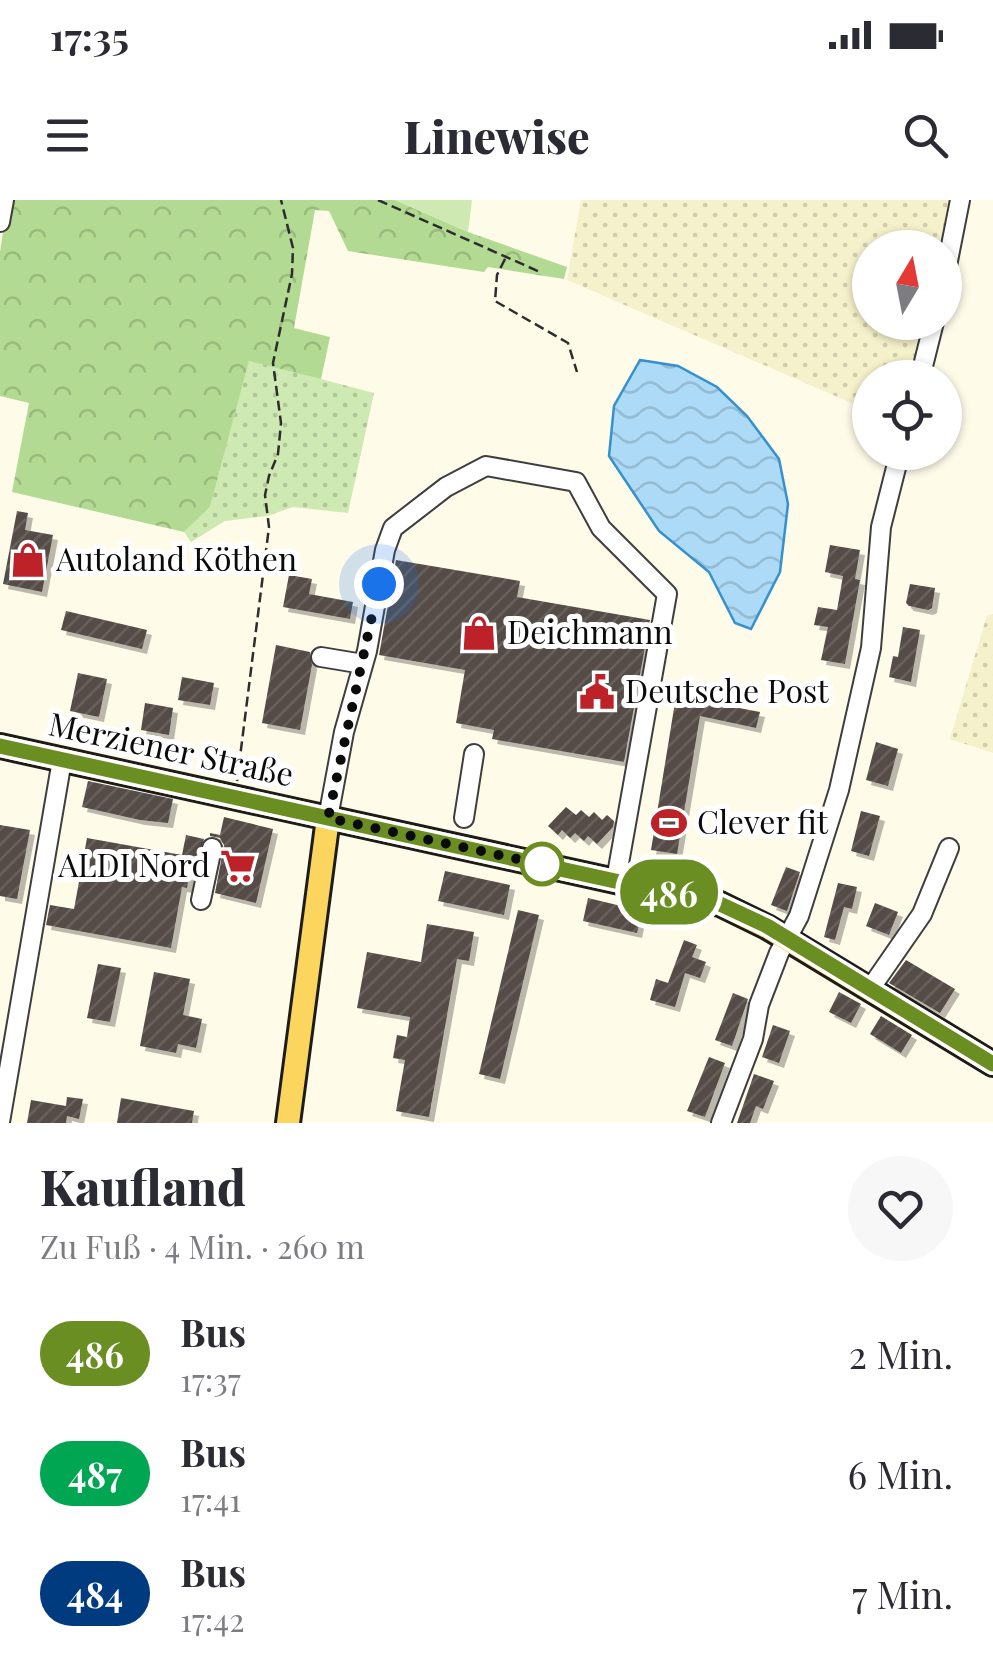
<!DOCTYPE html>
<html lang="de">
<meta charset="utf-8">
<style>
body{margin:0;font-family:"Playfair Display",serif;background:#f7f7f7;color:#2b2b33;height:100vh;display:flex;flex-direction:column;font-size:38px;white-space:nowrap}
*{box-sizing:border-box;margin:0}
p{font-size:32px;color:#7c7c81}
.icon{flex:none;width:55px;height:55px;fill:none;stroke:currentColor;stroke-width:2;stroke-linecap:round;stroke-linejoin:round}
.map{position:relative;height:923px;overflow:hidden}
.side{display:flex;flex-direction:column;background:#fff;flex:1}
.side>*{flex:none}
.badge{padding:0 20px;border-radius:32px;font-size:35px;line-height:65px}
.needle{width:65px;rotate:10deg}
.controls{position:absolute;left:852px;top:30px;display:grid;gap:20px}
.controls a{display:grid;place-items:center;width:110px;height:110px;border-radius:50%;background:#fff;box-shadow:0 2px 8px #0004;font-size:50px}
.you{position:absolute;width:50px;height:50px;margin:-25px;border:8px solid #fff;border-radius:50%;background:#1a73e8;box-shadow:0 0 0 15px #1a73e833}
.map>.badge{position:absolute;translate:-50% -50%;box-shadow:0 0 0 5px #fff}
.round{display:grid;place-items:center;flex:none;width:105px;height:105px;border-radius:52px;background:#f7f7f7}
.head{display:flex;align-items:center;justify-content:space-between;height:170px;padding:0 40px}
h1{font-size:48px;font-weight:800;line-height:75px}
ul{padding:0;list-style:none}
li{display:flex;align-items:center;gap:30px;height:120px;padding:0 40px}
li div{flex:1}
li b{display:block;font-size:38px}
li em{font-style:normal}
li .badge{min-width:110px;font-weight:700;text-align:center}
.status{display:flex;justify-content:space-between;align-items:center;height:70px;padding:0 50px;background:#fff;direction:ltr}
.status svg{height:28px;fill:currentColor}
header{display:flex;justify-content:space-between;align-items:center;height:130px;padding:0 40px;background:#fff;font-size:45px;font-weight:800}
.map>svg:first-child{display:block}
</style>
<div class="status"><b>17:35</b><svg viewBox="0 0 49 12"><path d="M0 12V9h3v3zM5 12V6h3v6zM10 12V3h3v9zM15 12V0h3v12zM26 1h20v11H26zM47 4h2v5h-2z"/></svg></div>
<header><svg class="icon" aria-label="menu" viewBox="0 0 24 24"><path d="M4 6h16M4 12h16M4 18h16"/></svg>Linewise<svg class="icon" aria-label="search" viewBox="0 0 24 24"><circle cx="10" cy="10" r="6"/><path d="M15 15l6 6"/></svg></header>
<div class="map">
<svg width="993" height="923" viewBox="0 0 993 923">
<defs>
<pattern id="farmland-dots" width="8" height="8" patternUnits="userSpaceOnUse" patternTransform="scale(2.5)"><rect width="8" height="8" fill="#f5f1ca"/><path d="M2 2h.1M6 6h.1" fill="none" stroke="#d1cdac" stroke-width="1.8" stroke-linecap="round"/></pattern>
<pattern id="grass-dots" width="8" height="8" patternUnits="userSpaceOnUse" patternTransform="scale(2.5)"><rect width="8" height="8" fill="#cfe9b3"/><path d="M2 2h.1M6 6h.1" fill="none" stroke="#b0c699" stroke-width="1.8" stroke-linecap="round"/></pattern>
<pattern id="forest-crowns" width="20" height="18" patternUnits="userSpaceOnUse" patternTransform="scale(2.5)"><rect width="20" height="18" fill="#b2da92"/><path d="M2 6a3 3 0 1 1 6 0M12 15a3 3 0 1 1 6 0" fill="none" stroke="#98ba7d"/></pattern>
<pattern id="water-waves" width="16" height="10" patternUnits="userSpaceOnUse" patternTransform="scale(2.5)"><rect width="16" height="10" fill="#addbf7"/><path d="M0 5q4-4 8 0t8 0" fill="none" stroke="#94bbd2"/></pattern>
<pattern id="building-hatch" width="6" height="6" patternUnits="userSpaceOnUse" patternTransform="scale(2.5)"><rect width="6" height="6" fill="#544c47"/><path d="M-1 1l2-2M0 6l6-6M5 7l2-2" fill="none" stroke="#68615d"/></pattern>
<filter id="shadow"><feDropShadow dx="5" dy="5" stdDeviation="0" flood-color="#0004"/></filter>
</defs>
<rect width="100%" height="100%" fill="#fffbe9"/>
<path fill="url(#farmland-dots)" d="M 581,0 L 951,0 L 941,47 L 870,48 L 870,122 L 925,123 L 911,177 L 870,178 L 870,211 L 567,80 Z
M 993,414 L 993,553 L 950,539 L 987,415 Z"/>
<path fill="url(#grass-dots)" d="M 249,160 L 374,193 L 348,313 L 293,307 L 267,316 L 225,321 L 191,342 L 184,332 L 210,307 Z"/>
<path fill="url(#forest-crowns)" d="M 8,0 L 395,0 L 468,32 L 567,67 L 564,79 L 488,67 L 484,72 L 348,51 L 329,11 L 315,10 L 294,128 L 330,137 L 321,179 L 249,161 L 210,307 L 184,332 L 12,292 L 29,203 L 0,196 L 0,52 Z"/>
<path fill="#cfe9b3" d="M 395,0 L 472,0 L 468,32 Z"/>
<path fill="url(#water-waves)" stroke="#3391cf" stroke-width="2.5" d="M 640,160 L 678,166 L 717,187 L 747,216 L 779,259 L 788,304 L 780,372 L 751,429 L 735,423 L 709,372 L 659,331 L 609,256 L 614,206 Z"/>
<path fill="url(#building-hatch)" filter="url(#shadow)" d="M 17,311 L 28,313 L 25,330 L 53,335 L 42,392 L 3,384 Z
M 830,345 L 860,350 L 855,379 L 860,380 L 845,464 L 821,460 L 828,427 L 814,425 L 818,407 L 837,410 L 843,376 L 825,372 Z
M 396,360 L 520,381 L 517,397 L 650,420 L 624,562 L 492,539 L 494,530 L 456,523 L 465,470 L 379,455 Z
M 289,375 L 312,379 L 309,394 L 353,402 L 350,419 L 283,407 Z
M 910,384 L 935,388 L 932,408 L 928,410 L 909,406 L 906,403 Z
M 66,411 L 147,430 L 142,449 L 61,430 Z
M 903,427 L 920,430 L 911,482 L 889,477 L 893,456 L 898,457 Z
M 276,445 L 310,452 L 312,465 L 300,530 L 262,523 Z
M 78,473 L 107,479 L 99,517 L 70,511 Z
M 182,477 L 214,483 L 210,505 L 178,500 Z
M 676,496 L 760,512 L 756,528 L 700,516 L 677,654 L 651,650 Z
M 145,503 L 173,508 L 169,535 L 141,530 Z
M 876,542 L 898,549 L 888,586 L 866,580 Z
M 88,581 L 173,599 L 168,623 L 140,620 L 82,607 Z
M 566,607 L 576,615 L 581,610 L 589,617 L 594,612 L 602,620 L 607,615 L 614,621 L 613,627 L 597,644 L 588,636 L 584,641 L 575,633 L 570,638 L 562,630 L 558,635 L 548,626 Z
M 861,611 L 880,616 L 869,656 L 851,651 Z
M 224,617 L 273,629 L 256,703 L 215,693 L 224,645 L 220,638 L 210,636 L 210,633 L 220,635 Z
M 0,625 L 30,630 L 17,699 L 0,696 Z
M 186,635 L 204,639 L 195,667 L 191,666 L 187,688 L 182,687 L 171,748 L 46,725 L 50,705 L 74,709 L 87,638 L 182,655 Z
M 786,667 L 800,672 L 787,711 L 771,705 Z
M 445,671 L 510,685 L 504,715 L 438,701 Z
M 838,683 L 857,687 L 852,709 L 844,707 L 835,740 L 824,737 Z
M 588,698 L 642,711 L 637,733 L 583,721 Z
M 875,703 L 898,712 L 889,735 L 866,726 Z
M 518,710 L 539,715 L 500,879 L 479,874 Z
M 427,724 L 474,732 L 469,761 L 457,759 L 429,917 L 396,911 L 405,860 L 393,858 L 397,835 L 407,837 L 410,817 L 357,808 L 367,752 L 421,762 Z
M 684,740 L 697,745 L 692,757 L 706,762 L 700,778 L 685,773 L 675,807 L 650,800 L 656,779 L 668,783 Z
M 906,760 L 955,789 L 940,813 L 889,783 Z
M 98,764 L 121,768 L 110,822 L 87,818 Z
M 154,772 L 190,779 L 183,815 L 202,819 L 196,848 L 178,844 L 176,853 L 140,846 Z
M 839,792 L 861,804 L 851,823 L 829,812 Z
M 733,793 L 748,799 L 732,846 L 715,840 Z
M 881,816 L 912,835 L 901,853 L 870,834 Z
M 773,825 L 790,831 L 779,863 L 762,857 Z
M 709,857 L 725,863 L 705,917 L 687,911 Z
M 754,874 L 774,881 L 763,909 L 756,906 L 750,923 L 737,923 Z
M 67,897 L 83,899 L 79,919 L 67,916 L 66,923 L 27,923 L 31,900 L 66,906 Z
M 121,898 L 194,911 L 192,923 L 117,923 Z"/>
<g fill="none" stroke-linecap="round" stroke-linejoin="round">
<defs>
<path id="minor" d="M 0,22 L 4,0
M 945,76 L 960,0
M 920,178 L 934,122
M 321,457 L 363,464
M 328,618 L 344,532 L 367,451 L 385,350 L 393,328 L 446,287 L 486,266 L 576,282 L 601,328 L 667,394 L 616,680
M 464,618 L 474,554
M 201,700 L 212,648
M 870,789 L 922,714 L 949,648
M 0,922 L 62,560
M 721,923 L 753,839 L 759,805 L 779,753 L 799,716 L 839,590 L 871,448 L 881,327 L 900,252"/>
<path id="major" d="M 0,546 L 720,704 L 767,727 L 993,864
M 288,923 L 328,618"/>
</defs>
<use href="#minor" stroke="#3e3e3e" stroke-width="22"/>
<use href="#major" stroke="#1c1c1c" stroke-width="28"/>
<path stroke="#2d2d2d" stroke-width="2.5" stroke-dasharray="10 5" stroke-linecap="butt" d="M 378,0 L 540,72
M 505,59 L 497,75 L 495,101 L 568,143 L 577,172
M 237,581 L 269,327 L 265,295 L 269,276 L 278,254 L 281,223 L 273,163 L 292,74 L 293,48 L 281,0"/>
<use href="#minor" stroke="#fff" stroke-width="18"/>
<use href="#major" stroke="#fbd55d" stroke-width="22"/>
</g>
<g fill="none" stroke-linecap="round" stroke-linejoin="round">
<defs>
<path id="line" d="M 0,546 L 720,704 L 767,726 L 993,864"/>
</defs>
<use href="#line" stroke="#fff" stroke-width="22"/>
<use href="#line" stroke="#6b8e23" stroke-width="15"/>
<path stroke="#0b0b0b" stroke-width="10" stroke-dasharray="0 18" d="M 379,384 L 328,618 L 550,666 L 542,664"/>
</g>
<defs>
<symbol id="shop-bare" viewBox="-9 -9 18 18"><path d="M-5-2.5h2.3a2.7 3.5 0 0 1 5.4 0H5L5.5 6h-11ZM-1.5-2.5h3a1.5 2.3 0 0 0-3 0Z" fill="#bd2229" stroke="#fff" stroke-width="2.5" paint-order="stroke"/></symbol>
<symbol id="civic-bare" viewBox="-9 -9 18 18"><path d="M-.6-6.5H3V-4.5H.6V-3L4-1V1h2V6H-6V1h2V-1L-.6-3ZM-1.2 2.5V6h2.4V2.5Z" fill="#bd2229" stroke="#fff" stroke-width="2.5" paint-order="stroke"/></symbol>
<symbol id="stadium-bare" viewBox="-9 -9 18 18"><path d="M0-5a6.5 5 0 1 0 0 10a6.5 5 0 1 0 0-10ZM-3.5-1.8h7v3.6h-7Z" fill="#bd2229" stroke="#fff" stroke-width="2.5" paint-order="stroke"/></symbol>
<symbol id="supermarket-bare" viewBox="-9 -9 18 18"><path d="M-6-5.5h2.5l.6 2H6L4.5 2H-2.5L-4.4-4H-6ZM-1.5 3.2a1.3 1.3 0 1 0 .1 0ZM3 3.2a1.3 1.3 0 1 0 .1 0Z" fill="#bd2229" stroke="#fff" stroke-width="2.5" paint-order="stroke"/></symbol>
</defs>
<g fill-rule="evenodd">
<use href="#shop-bare" x="3" y="335" width="50" height="50"/>
<use href="#shop-bare" x="454" y="408" width="50" height="50"/>
<use href="#civic-bare" x="572" y="467" width="50" height="50"/>
<use href="#stadium-bare" x="644" y="598" width="50" height="50"/>
<use href="#supermarket-bare" x="213" y="641" width="50" height="50"/>
</g>
<circle fill="#fff" stroke="#6b8e23" stroke-width="5" cx="542" cy="664" r="20"/>
<g text-anchor="middle" stroke-width="10" stroke-linejoin="round" paint-order="stroke">
<g font-size="32" fill="#0b0b0b" stroke="#fff" text-anchor="start">
<text x="56" y="371">Autoland Köthen</text>
<text x="507" y="444">Deichmann</text>
<text x="625" y="503">Deutsche Post</text>
<text x="697" y="634">Clever fit</text>
<text x="210" y="677" text-anchor="end">ALDI Nord</text>
</g>
<g font-size="32" fill="#0b0b0b" stroke="#fff">
<text transform="translate(171 550) rotate(12)" y="11">Merziener Straße</text>
</g>
</g>
</svg>
<div class="controls">
<a><svg class="needle" viewBox="-14 -14 28 28"><path d="M0-13l5 13h-10z" fill="#e53935"/><path d="M0 13l5-13h-10z" fill="#7c7c81"/></svg></a>
<a><svg class="icon" aria-label="locate" viewBox="0 0 24 24"><circle cx="12" cy="12" r="6"/><path d="M12 2v4M12 18v4M2 12h4M18 12h4"/></svg></a>
</div>
<div class="you" style="left:379px;top:384px"></div>
<b class="badge" style="left:669px;top:692px;background:#6b8e23;color:#fff">486</b>
</div>
<section class="side">
<div class="head"><div><h1>Kaufland</h1><p>Zu Fuß · 4 Min. · 260 m</p></div><a class="round"><svg class="icon" aria-label="heart" viewBox="0 0 24 24"><path d="M12 20l-8-8c-3-5 5-10 8-4 3-6 11-1 8 4z"/></svg></a></div>
<ul>
<li><span class="badge" style="background:#6b8e23;color:#fff">486</span><div><b>Bus</b><p>17:37</p></div><em>2 Min.</em></li>
<li><span class="badge" style="background:#00a651;color:#fff">487</span><div><b>Bus</b><p>17:41</p></div><em>6 Min.</em></li>
<li><span class="badge" style="background:#003b80;color:#fff">484</span><div><b>Bus</b><p>17:42</p></div><em>7 Min.</em></li>
</ul>
</section>
